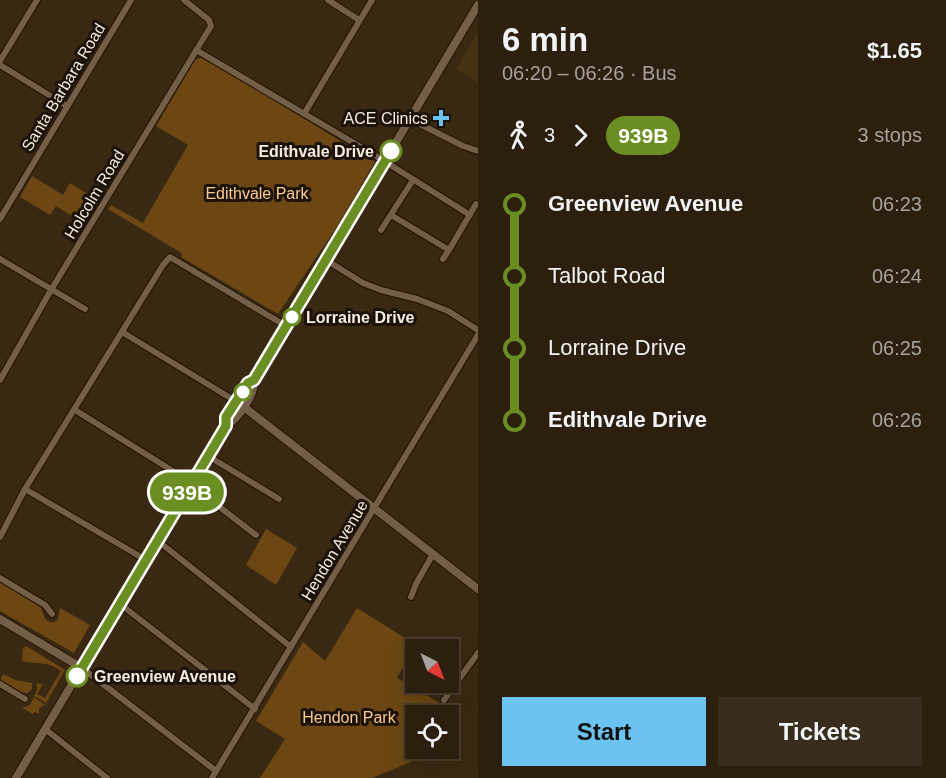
<!DOCTYPE html>
<meta charset="utf-8">
<style>
body{margin:0;font-family:Helvetica,sans-serif;background:#382c1c;color:#f1f3f6;height:100vh;display:flex;flex-direction:column;font-size:22px;white-space:nowrap}
*{box-sizing:border-box;margin:0}
p{font-size:20px;color:#a6a29e}
.icon{flex:none;width:33px;height:33px;fill:none;stroke:currentColor;stroke-width:2;stroke-linecap:round;stroke-linejoin:round}
.map{position:relative;flex:1;overflow:hidden}
.panel{display:flex;flex-direction:column;background:#2c1f0e;width:468px}
.panel>*{flex:none}
.badge{padding:0 12px;border-radius:20px;font-size:21px;line-height:39px}
.needle{width:39px;rotate:138deg}
.controls{position:absolute;left:405px;top:639px;display:grid;gap:12px}
.controls a{display:grid;place-items:center;width:54px;height:54px;border-radius:0px;background:#2c1f0e;box-shadow:0 6px 24px #0002,0 0 0 2px #483d2e;font-size:30px}
.map>.badge{position:absolute;translate:-50% -50%;box-shadow:0 0 0 3px #fff}
.legs{display:flex;align-items:center;gap:9px;height:66px;padding:0 24px;font-size:20px}
.legs p{margin-inline-start:auto}
.head{display:flex;align-items:center;justify-content:space-between;height:102px;padding:0 24px}
h1{font-size:33px;font-weight:800;line-height:45px}
.action{display:flex;gap:12px;margin-top:auto;padding:12px 24px}
.action a{flex:1;height:69px;border-radius:0px;background:#6bc3f2;color:#111;font-size:24px;font-weight:800;line-height:69px;text-align:center}
.action a+a{background:#382c1c;color:#f1f3f6}
ul{padding:0 24px;list-style:none}
li{display:flex;align-items:center;gap:21px;height:72px;font-size:22px}
li i{display:grid;place-items:center;width:9px;height:100%;margin:0 8px;background:currentColor}
li i::after{content:'';width:15px;height:15px;margin:-8px;border:4px solid;border-radius:50%;background:#2c1f0e}
li p{margin-inline-start:auto}
li:first-child i{background:linear-gradient(#0000 50%,currentColor 0)}
li:last-child i{background:linear-gradient(currentColor 50%,#0000 0)}
main{display:flex;flex:1;min-height:0}
.map>svg:first-child{display:block}
</style>
<main>
<div class="map">
<svg width="478" height="778" viewBox="0 0 478 778">
<rect width="100%" height="100%" fill="#3a2912"/>
<path fill="#473113" d="M 478,31 L 478,83 L 456,69 Z"/>
<path fill="#6c4713" d="M 203,57 L 375,162 L 338,225 L 278,314 L 181,257 L 182,254 L 180,252 L 108,209 L 111,205 L 143,223 L 188,145 L 156,126 L 195,60 Z
M 32,176 L 63,195 L 70,183 L 94,198 L 80,221 L 56,206 L 50,215 L 20,197 Z
M 266,529 L 297,548 L 276,585 L 246,565 Z
M 0,582 L 40,606 C 45,614 42,622 54,622 L 58,619 L 60,608 L 90,625 L 74,653 L 0,611 Z
M 357,608 L 416,645 L 397,678 L 453,711 L 449,718 L 448,716 L 416,716 L 416,748 L 430,749 L 421,762 L 418,759 L 372,778 L 260,778 L 285,739 L 256,721 L 303,642 L 325,661 Z
M 26,646 L 65,670 L 46,703 L 34,696 L 37,690 L 37,683 L 43,684 L 37,694 L 45,698 L 61,671 C 45,660 39,665 22,661 L 23,648 Z
M 4,674 L 15,680 L 32,683 L 32,689 L 27,693 L 21,692 L 1,681 L 1,678 Z
M 34,697 L 45,705 L 39,708 L 39,714 L 35,712 L 33,714 L 22,708 L 30,705 Z"/>
<g fill="none" stroke-linecap="round" stroke-linejoin="round">
<defs>
<path id="minor" d="M 328,0 L 359,20
M 196,50 L 376,156 L 470,215
M 0,61 L 37,0
M 0,65 L 67,106
M 304,114 L 372,0
M 410,119 L 463,146 L 478,151
M 391,215 L 449,250 L 476,204
M 0,219 L 131,0
M 381,230 L 413,180
M 0,259 L 85,309
M 443,259 L 449,250
M 326,260 L 363,283 L 381,290 L 417,299 L 448,311 L 478,330
M 122,332 L 237,402
M 0,380 L 51,290 L 211,26 L 209,20 L 184,0
M 75,410 L 192,483
M 208,456 L 279,499
M 190,487 L 217,505 L 256,535
M 25,489 L 146,560
M 0,537 L 25,489 L 163,265 L 170,257 L 286,326
M 158,541 L 291,647
M 0,578 L 45,605 L 52,614
M 411,597 L 416,584 L 433,554
M 120,604 L 255,709
M 82,668 L 216,771
M 0,684 L 25,699
M 444,700 L 478,653
M 45,729 L 107,778
M 212,778 L 478,335"/>
<path id="tertiary" d="M 240,404 L 478,589
M 0,619 L 82,668"/>
<path id="secondary" d="M 226,426 L 227,417 L 248,383 L 254,380 L 478,5
M 16,778 L 226,426 C 238,418 255,396 254,380"/>
</defs>
<use href="#minor" stroke="#211100" stroke-width="8"/>
<use href="#tertiary" stroke="#211100" stroke-width="10"/>
<use href="#secondary" stroke="#211100" stroke-width="10"/>
<use href="#minor" stroke="#735f48" stroke-width="6"/>
<use href="#tertiary" stroke="#735f48" stroke-width="8"/>
<use href="#secondary" stroke="#735f48" stroke-width="8"/>
</g>
<g fill="none" stroke-linecap="round" stroke-linejoin="round">
<defs>
<path id="line-1" d="M 77,676 L 226,426 L 226,417 L 248,383 L 254,380 L 391,151"/>
</defs>
<use href="#line-1" stroke="#fff" stroke-width="14"/>
<use href="#line-1" stroke="#6b8e23" stroke-width="9"/>
</g>
<path fill="#6bc3f2" stroke="#1b130a" stroke-width="2" d="M438 109h6v6h6v6h-6v6h-6v-6h-6v-6h6z"/>
<g fill="#fff" stroke="#6b8e23" stroke-width="3">
<circle cx="391" cy="151" r="10"/>
<circle cx="292" cy="317" r="8"/>
<circle cx="243" cy="392" r="8"/>
<circle cx="77" cy="676" r="10"/>
</g>
<g text-anchor="middle" stroke-width="6" stroke-linejoin="round" paint-order="stroke">
<g font-size="16" fill="#f7ebde" stroke="#1b130a">
<text transform="translate(63 87) rotate(-59)" y="6">Santa Barbara Road</text>
<text transform="translate(94 194) rotate(-59)" y="6">Holcolm Road</text>
<text transform="translate(334 550) rotate(-59)" y="6">Hendon Avenue</text>
</g>
<g font-size="16" fill="#f7ebde" stroke="#1b130a" text-anchor="end">
<text x="428" y="124">ACE Clinics</text>
</g>
<g font-size="16" font-weight="bold" fill="#f7ebde" stroke="#1b130a" text-anchor="start">
<text x="374" y="157" text-anchor="end">Edithvale Drive</text>
<text x="306" y="323">Lorraine Drive</text>
<text x="94" y="682">Greenview Avenue</text>
</g>
<g font-size="16" fill="#fbc98d" stroke="#1b130a">
<text x="257" y="199">Edithvale Park</text>
<text x="349" y="723">Hendon Park</text>
</g>
</g>
</svg>
<div class="controls">
<a><svg class="needle" viewBox="-14 -14 28 28"><path d="M0-13l5 13h-10z" fill="#e53935"/><path d="M0 13l5-13h-10z" fill="#a6a29e"/></svg></a>
<a><svg class="icon" aria-label="locate" viewBox="0 0 24 24"><circle cx="12" cy="12" r="6"/><path d="M12 2v4M12 18v4M2 12h4M18 12h4"/></svg></a>
</div>
<b class="badge" style="left:187px;top:492px;background:#6b8e23;color:#fff">939B</b>
</div>
<section class="panel">
<div class="head"><div><h1>6 min</h1><p>06:20 – 06:26 · Bus</p></div><b>$1.65</b></div>
<div class="legs"><svg class="icon" aria-label="walk" viewBox="0 0 24 24"><circle cx="13" cy="4" r="2"/><path d="M13 8l-2 6 4 7M11 14l-3 7M7 12l3-4h3l4 4"/></svg>3<svg class="icon" aria-label="forward" viewBox="0 0 24 24"><path d="M9 5l7 7-7 7"/></svg><b class="badge" style="background:#6b8e23;color:#fff">939B</b><p>3 stops</p></div>
<ul>
<li><i style="color:#6b8e23"></i><b>Greenview Avenue</b><p>06:23</p></li>
<li><i style="color:#6b8e23"></i><span>Talbot Road</span><p>06:24</p></li>
<li><i style="color:#6b8e23"></i><span>Lorraine Drive</span><p>06:25</p></li>
<li><i style="color:#6b8e23"></i><b>Edithvale Drive</b><p>06:26</p></li>
</ul>
<div class="action"><a>Start</a><a>Tickets</a></div>
</section>
</main>
